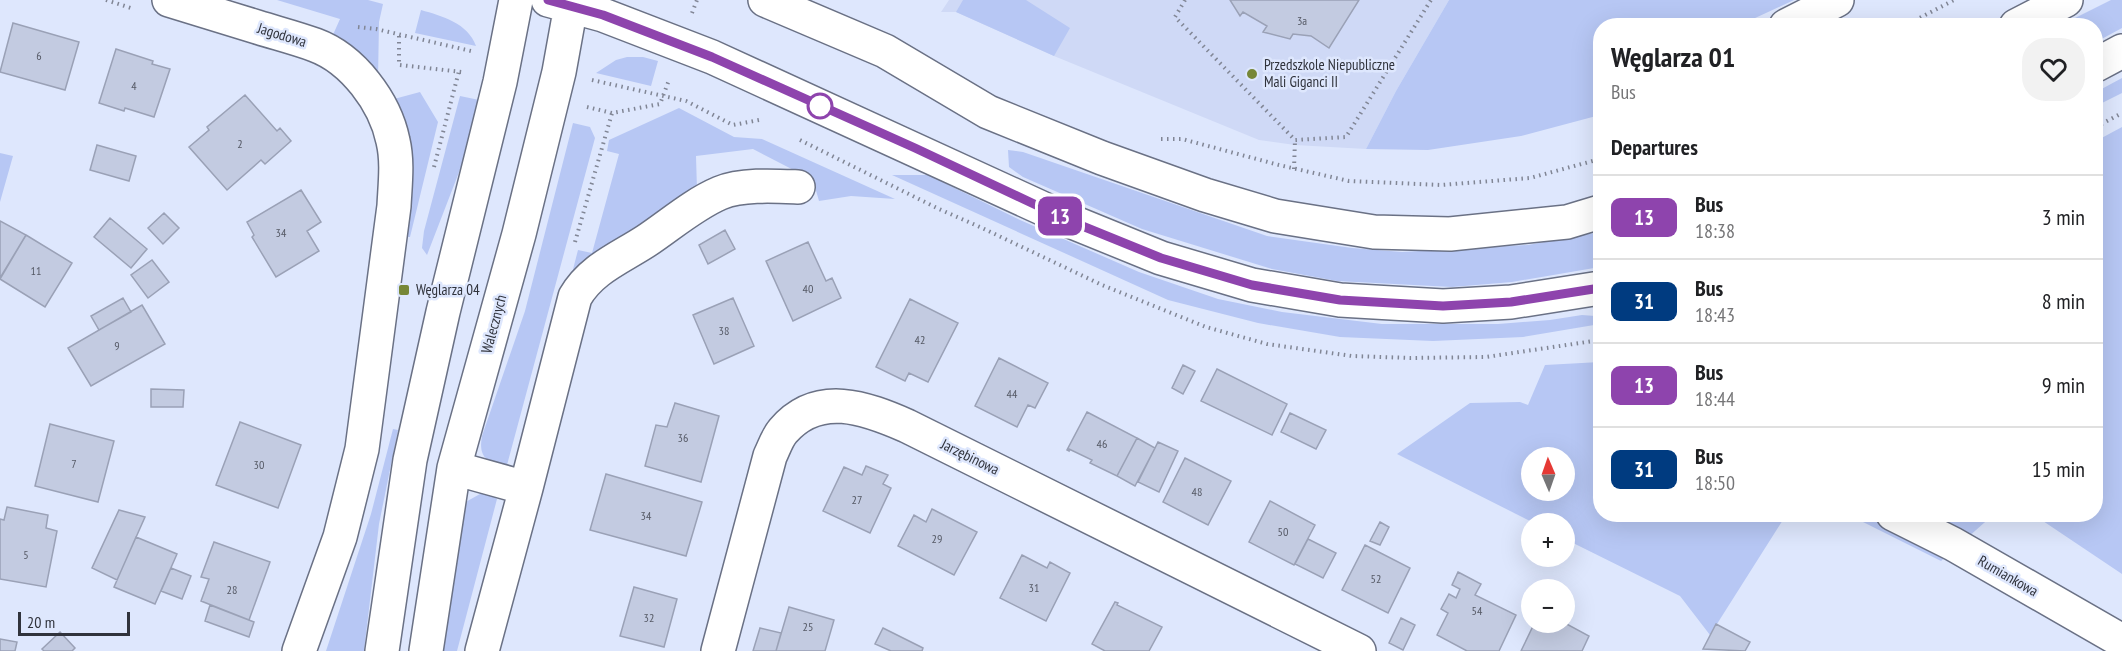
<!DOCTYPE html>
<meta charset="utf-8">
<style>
body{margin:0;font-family:"PT Sans Narrow",sans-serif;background:#f2f2f2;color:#202124;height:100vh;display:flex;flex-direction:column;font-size:22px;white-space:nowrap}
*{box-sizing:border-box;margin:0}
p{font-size:20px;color:#757577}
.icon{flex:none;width:33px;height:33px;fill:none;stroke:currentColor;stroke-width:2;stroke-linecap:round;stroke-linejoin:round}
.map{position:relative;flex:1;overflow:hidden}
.side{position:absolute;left:1593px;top:18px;width:510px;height:504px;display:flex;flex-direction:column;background:#fff;border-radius:24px;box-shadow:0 6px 24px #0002}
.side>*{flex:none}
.badge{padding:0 12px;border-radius:9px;font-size:21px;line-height:39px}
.needle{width:39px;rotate:358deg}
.tools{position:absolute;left:1521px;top:447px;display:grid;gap:12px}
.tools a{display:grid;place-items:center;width:54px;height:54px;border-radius:50%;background:#fff;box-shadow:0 6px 24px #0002;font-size:30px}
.scale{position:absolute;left:18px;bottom:15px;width:112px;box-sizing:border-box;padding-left:6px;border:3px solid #30333c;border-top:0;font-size:16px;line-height:21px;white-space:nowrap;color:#30333c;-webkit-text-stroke:4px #dee7fd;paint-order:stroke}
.map>.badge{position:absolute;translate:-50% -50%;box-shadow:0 0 0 3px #fff}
h2{padding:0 18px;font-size:22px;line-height:54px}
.round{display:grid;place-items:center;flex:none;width:63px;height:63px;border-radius:24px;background:#f2f2f2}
.head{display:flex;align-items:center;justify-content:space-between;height:102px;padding:0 18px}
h1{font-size:28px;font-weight:600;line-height:45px}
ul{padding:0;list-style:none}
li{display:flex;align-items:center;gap:18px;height:84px;padding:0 18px;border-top:2px solid #e0e0e0}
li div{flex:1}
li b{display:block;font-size:22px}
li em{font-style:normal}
li .badge{min-width:66px;font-weight:700;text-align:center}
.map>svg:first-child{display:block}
</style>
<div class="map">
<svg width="2122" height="651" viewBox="0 0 2122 651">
<rect width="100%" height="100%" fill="#dee7fd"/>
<path fill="#cfd9f6" d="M 949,0 L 1449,0 L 1396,91 L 1366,149 L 1295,145 L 1259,140 L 1054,56 L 956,12 L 941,12 Z"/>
<path fill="#b7c7f4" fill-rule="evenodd" d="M 277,0 L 368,0 L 383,4 L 379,22 L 378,79 L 332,37 L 340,19 Z
M 963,0 L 1026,0 L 1070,28 L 1054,56 L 956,12 Z
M 1449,0 L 1794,0 L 1740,25 L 1600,26 L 1600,115 L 1521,136 L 1428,150 L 1366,149 L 1396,91 Z
M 2111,0 L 2122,0 L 2122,28 L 2096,42 L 2096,26 L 2061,25 Z
M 421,10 C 442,16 468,23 476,46 L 415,33 Z
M 627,57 L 643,57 L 658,61 L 651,86 L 596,73 L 616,60 Z
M 2122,78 L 2122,93 L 2096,106 L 2096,92 Z
M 420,92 L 438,122 L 410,237 L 407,237 L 412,194 L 411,162 L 394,99 Z
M 460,96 L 484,101 L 478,123 L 427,255 L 422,248 L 424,231 Z
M 679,108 L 734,137 L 762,139 L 895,199 L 851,196 L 819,201 L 813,180 L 753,149 L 696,156 L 697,190 L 569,285 L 578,250 L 592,253 L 619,154 L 607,151 L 609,140 Z
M 573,123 L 590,127 L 595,138 L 507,465 C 487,464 478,457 482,436 L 525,311 Z
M 2122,127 L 2122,574 L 2034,515 L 2096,514 L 2096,141 Z
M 1008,150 L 1023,152 L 1267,236 L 1352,248 L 1402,252 L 1528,245 L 1600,232 L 1600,267 L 1512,282 L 1452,287 L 1337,281 L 1272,269 L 1142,229 L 1023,177 L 1009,167 Z
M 0,153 L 13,156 L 0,202 Z
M 892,175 L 928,175 L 1020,220 L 1139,272 L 1218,299 L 1282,312 L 1382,324 L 1498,324 L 1550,320 L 1582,315 L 1595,316 L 1600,319 L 1600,324 L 1523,337 L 1433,341 L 1340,337 L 1258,323 L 1168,300 Z
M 1600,362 L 1600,514 L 1786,515 L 1710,635 L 1680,596 L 1565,539 L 1564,524 L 1534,523 L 1397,454 L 1470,403 L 1520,402 L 1528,405 L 1545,365 ZM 1532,458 L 1564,458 L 1564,490 L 1532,490 Z
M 393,429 L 398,430 L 379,524 L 364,651 L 326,651 L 371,514 Z
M 480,494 L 489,494 L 497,499 L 457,651 L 440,651 L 462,504 Z
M 1849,515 L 1993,515 L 1941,561 Z"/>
<path fill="#c3cbe1" stroke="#9aa1b6" stroke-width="1.5" d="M 1230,0 L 1359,0 L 1329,48 L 1311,36 L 1293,34 L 1290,39 L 1263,32 L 1267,26 L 1243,12 L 1240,16 Z
M 13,23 L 79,42 L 65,90 L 0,72 Z
M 116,49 L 153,61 L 152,64 L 170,69 L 154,117 L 125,108 L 124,111 L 99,103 Z
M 245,95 L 277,131 L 280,128 L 291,141 L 265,164 L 261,160 L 227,190 L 189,147 L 209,130 L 207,127 Z
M 97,145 L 136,156 L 129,181 L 90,170 Z
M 301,190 L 321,222 L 307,231 L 319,251 L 276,277 L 252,237 L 254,235 L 247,222 Z
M 164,213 L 179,228 L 163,244 L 148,228 Z
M 110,218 L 147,249 L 131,268 L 94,237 Z
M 0,221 L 26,235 L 0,278 Z
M 725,230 L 735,249 L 708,264 L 699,245 Z
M 26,235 L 72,263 L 45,307 L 0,279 Z
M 808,242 L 826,281 L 832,278 L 841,298 L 793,321 L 766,261 Z
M 152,260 L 169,282 L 148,298 L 131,275 Z
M 123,298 L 131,312 L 99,330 L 91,316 Z
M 733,298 L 754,346 L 714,364 L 693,315 Z
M 910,299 L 958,323 L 928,382 L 909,373 L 905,381 L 876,367 Z
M 142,305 L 165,344 L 91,386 L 68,348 Z
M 999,358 L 1048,383 L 1035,408 L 1028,405 L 1017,427 L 975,406 Z
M 1183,365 L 1195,371 L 1183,394 L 1172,388 Z
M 1217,369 L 1287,404 L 1272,435 L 1201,401 Z
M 151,389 L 184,390 L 183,407 L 151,407 Z
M 675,403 L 719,416 L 701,482 L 645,466 L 656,425 L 667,427 Z
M 1087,412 L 1137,438 L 1117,476 L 1090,463 L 1092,460 L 1069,449 L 1069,451 L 1067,450 Z
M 1290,413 L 1326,430 L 1316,449 L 1281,432 Z
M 240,422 L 301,445 L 278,508 L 216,485 Z
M 50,424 L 114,441 L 98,502 L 35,486 Z
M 1137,438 L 1155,448 L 1135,486 L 1117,476 Z
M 1158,442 L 1178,451 L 1159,492 L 1138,482 Z
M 1185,458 L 1231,481 L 1208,525 L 1163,502 Z
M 866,466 L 888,475 L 883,484 L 891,488 L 870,533 L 823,511 L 844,467 L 862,475 Z
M 606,474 L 702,502 L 686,556 L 590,530 Z
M 1270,501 L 1315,525 L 1294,565 L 1249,542 Z
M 7,507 L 48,515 L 46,528 L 57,531 L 46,587 L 0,579 L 0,519 L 4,520 Z
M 932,509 L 977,532 L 954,575 L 898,546 L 914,515 L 926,522 Z
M 119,510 L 145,517 L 117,580 L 92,568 Z
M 1380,522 L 1389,527 L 1380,545 L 1370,541 Z
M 136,537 L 177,554 L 155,604 L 114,587 Z
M 1308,539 L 1336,553 L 1323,578 L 1295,564 Z
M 214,542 L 270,562 L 249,620 L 201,601 L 209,579 L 201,577 Z
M 1365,545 L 1410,568 L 1388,613 L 1342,590 Z
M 1022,555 L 1047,568 L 1050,562 L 1070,573 L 1046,621 L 1000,598 Z
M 171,568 L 191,576 L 182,599 L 161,591 Z
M 1458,572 L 1481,584 L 1475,595 L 1516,615 L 1499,651 L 1467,651 L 1437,635 L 1448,613 L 1441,609 L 1449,594 L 1456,598 L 1460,589 L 1452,585 Z
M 634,587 L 677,599 L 664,647 L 620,636 Z
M 1115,602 L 1118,603 L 1117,605 L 1162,627 L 1149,651 L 1105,651 L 1092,644 Z
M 210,605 L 254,622 L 249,637 L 205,621 Z
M 789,607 L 834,620 L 825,651 L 776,651 Z
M 1401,618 L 1415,625 L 1403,650 L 1389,643 Z
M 1535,622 L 1563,622 L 1589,636 L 1582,651 L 1521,651 Z
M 1716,624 L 1750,642 L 1745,651 L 1703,649 Z
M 760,628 L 781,633 L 776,651 L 753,651 Z
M 883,628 L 923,648 L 922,651 L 891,651 L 875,644 Z
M 60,632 L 75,648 L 72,651 L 44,651 L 42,649 Z
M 0,639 L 17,642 L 15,651 L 0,651 Z"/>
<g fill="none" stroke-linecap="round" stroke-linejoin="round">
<defs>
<path id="minor" d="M 169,0 C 199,9 228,18 257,27 C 276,33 296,38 315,45 C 353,59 385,102 393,141 C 398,162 395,185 394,206 L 362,449 L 340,537 L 299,651
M 548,0 L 603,15 L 712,57 L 1070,221 L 1161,258 L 1252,285 L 1340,300 L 1443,306 L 1511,302 L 1600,288
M 765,0 L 885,51 L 988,112 L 1102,158 L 1205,195 L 1275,216 L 1374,232 L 1450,234 L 1567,222 L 1600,212
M 1786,26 L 1837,0
M 2016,26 L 2066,0
M 2096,65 L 2122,51
M 454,468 L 526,488
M 1893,514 L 1953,544 L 2122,641
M 382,651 L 410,460 L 443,312 L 500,82 L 516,0
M 426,651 L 454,468 L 519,234 L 559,72 L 572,0
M 482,651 L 526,488 L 575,297 C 591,269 620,258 646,241 C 670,225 694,204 720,193 C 742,184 775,186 798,187
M 718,651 L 770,456 C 774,448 777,438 783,431 C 818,390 866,408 907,426 L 1359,651"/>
</defs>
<use href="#minor" stroke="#6a7185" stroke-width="36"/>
<path stroke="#818695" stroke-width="4" stroke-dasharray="1.5 4.5" stroke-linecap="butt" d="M 106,0 L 134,9
M 1185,0 L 1175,17 L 1295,140 L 1346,137 L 1431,0
M 692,13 L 697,0
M 1904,26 L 1954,0
M 358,27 L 376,29 L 471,51
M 399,36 L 399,66
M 400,65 L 462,72
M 592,80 L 686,101 L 733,125 L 759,120
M 587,107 L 612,113 L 660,104 L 669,80
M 2096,127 L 2122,113
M 1161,139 L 1182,139 L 1279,165 L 1349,181 L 1441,185 L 1530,178 L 1600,159
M 800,140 L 939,209 L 980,227 L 1102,285 L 1206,327 L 1267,344 L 1352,356 L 1411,358 L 1486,357 L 1600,340
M 434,167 L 459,71
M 1294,169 L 1295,140
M 575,242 L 612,113"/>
<use href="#minor" stroke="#fff" stroke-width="33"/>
</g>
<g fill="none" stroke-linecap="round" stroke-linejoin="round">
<defs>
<path id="line" d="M 548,0 L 603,15 L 712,57 L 915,148 L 1070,221 L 1161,258 L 1252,285 L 1340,300 L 1443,306 L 1511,302 L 1600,288"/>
</defs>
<use href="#line" stroke="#fff" stroke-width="14"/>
<use href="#line" stroke="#8e44ad" stroke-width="9"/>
</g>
<g fill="#778737" stroke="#dee7fd" stroke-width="2">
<circle cx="1252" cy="74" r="6"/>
<rect x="398" y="284" width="12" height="12" rx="3"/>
</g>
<circle fill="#fff" stroke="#8e44ad" stroke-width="3" cx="820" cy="106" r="12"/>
<g text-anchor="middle" stroke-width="5" stroke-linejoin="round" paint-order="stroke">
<g font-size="12" fill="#555965">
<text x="1302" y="25">3a</text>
<text x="39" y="60">6</text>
<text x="134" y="90">4</text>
<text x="240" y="148">2</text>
<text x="281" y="237">34</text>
<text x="36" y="275">11</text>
<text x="808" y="293">40</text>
<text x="724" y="335">38</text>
<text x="920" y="344">42</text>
<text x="117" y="350">9</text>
<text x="1012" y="398">44</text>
<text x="683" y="442">36</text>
<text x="1102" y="448">46</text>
<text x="74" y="468">7</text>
<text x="259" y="469">30</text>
<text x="1197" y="496">48</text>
<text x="857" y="504">27</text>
<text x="646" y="520">34</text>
<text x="1283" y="536">50</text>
<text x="937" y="543">29</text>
<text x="26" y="559">5</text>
<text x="1376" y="583">52</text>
<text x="1034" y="592">31</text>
<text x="232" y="594">28</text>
<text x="1477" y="615">54</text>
<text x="649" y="622">32</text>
<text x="808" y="631">25</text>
</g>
<g font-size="15" fill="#30333c" stroke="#dee7fd">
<text transform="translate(282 35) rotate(17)" y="5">Jagodowa</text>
<text transform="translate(494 324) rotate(-75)" y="5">Walecznych</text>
<text transform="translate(970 457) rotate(26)" y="5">Jarzębinowa</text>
<text transform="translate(2008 576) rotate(30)" y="5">Rumiankowa</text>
</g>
<g font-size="15" fill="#30333c" stroke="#dee7fd" text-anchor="start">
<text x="1264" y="70">Przedszkole Niepubliczne<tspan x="1264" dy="17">Mali Giganci II</tspan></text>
<text x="416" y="295">Węglarza 04</text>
</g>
</g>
</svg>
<div class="tools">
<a><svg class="needle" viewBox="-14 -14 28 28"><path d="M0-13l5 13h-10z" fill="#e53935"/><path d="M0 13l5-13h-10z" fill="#757577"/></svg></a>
<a>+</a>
<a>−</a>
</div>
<div class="scale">20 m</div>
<b class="badge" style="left:1060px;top:216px;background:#8e44ad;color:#fff">13</b>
<section class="side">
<div class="head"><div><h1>Węglarza 01</h1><p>Bus</p></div><a class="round"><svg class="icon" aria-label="heart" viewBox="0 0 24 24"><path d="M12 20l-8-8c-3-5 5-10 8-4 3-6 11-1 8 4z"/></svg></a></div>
<h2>Departures</h2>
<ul>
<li><span class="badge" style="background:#8e44ad;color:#fff">13</span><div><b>Bus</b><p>18:38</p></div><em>3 min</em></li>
<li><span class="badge" style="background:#003b80;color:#fff">31</span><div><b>Bus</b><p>18:43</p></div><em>8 min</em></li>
<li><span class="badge" style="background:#8e44ad;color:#fff">13</span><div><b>Bus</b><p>18:44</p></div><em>9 min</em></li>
<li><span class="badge" style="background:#003b80;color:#fff">31</span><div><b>Bus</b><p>18:50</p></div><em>15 min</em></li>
</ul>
</section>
</div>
